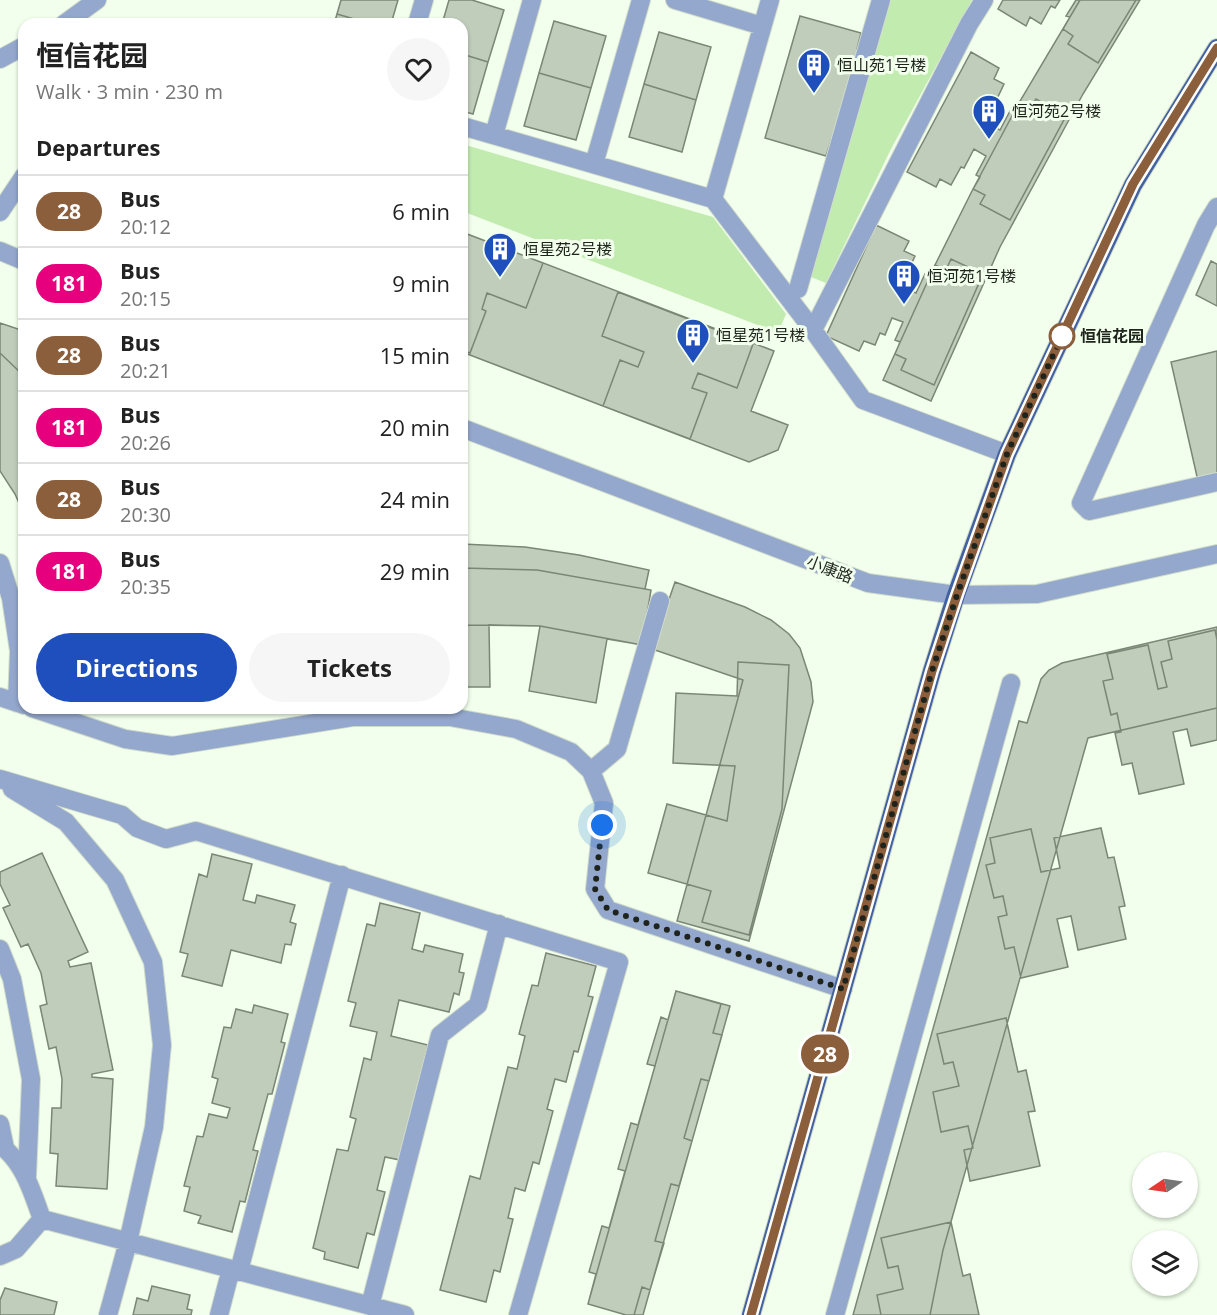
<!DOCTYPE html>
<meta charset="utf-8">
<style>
body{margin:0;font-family:"Open Sans","Noto Sans SC",sans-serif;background:#f6f6f6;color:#222;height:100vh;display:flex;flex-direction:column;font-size:22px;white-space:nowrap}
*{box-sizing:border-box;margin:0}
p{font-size:20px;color:#767676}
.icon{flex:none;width:33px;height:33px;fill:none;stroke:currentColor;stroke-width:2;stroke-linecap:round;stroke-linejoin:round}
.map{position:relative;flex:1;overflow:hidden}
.panel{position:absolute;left:18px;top:18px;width:450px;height:696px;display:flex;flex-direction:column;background:#fff;border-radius:18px;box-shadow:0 2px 4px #0004}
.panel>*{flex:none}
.badge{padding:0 12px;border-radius:20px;font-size:21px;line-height:39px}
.needle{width:39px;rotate:257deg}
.buttons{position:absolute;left:1132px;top:1152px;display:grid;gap:12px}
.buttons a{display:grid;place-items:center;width:66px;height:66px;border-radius:50%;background:#fff;box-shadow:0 2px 4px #0004;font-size:30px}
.you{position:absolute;width:30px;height:30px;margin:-15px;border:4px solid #fff;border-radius:50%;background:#1a73e8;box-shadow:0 0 0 9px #1a73e833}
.map>.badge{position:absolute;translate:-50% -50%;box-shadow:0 0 0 3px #fff}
h2{padding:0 18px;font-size:22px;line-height:54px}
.round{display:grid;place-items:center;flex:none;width:63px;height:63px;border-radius:32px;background:#f6f6f6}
.summary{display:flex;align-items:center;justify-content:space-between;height:102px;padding:0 18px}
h1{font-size:28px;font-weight:700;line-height:45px}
.primary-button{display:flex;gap:12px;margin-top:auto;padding:12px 18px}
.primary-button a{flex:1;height:69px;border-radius:36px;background:#1f4fbd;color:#fff;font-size:24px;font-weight:700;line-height:69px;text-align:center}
.primary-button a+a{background:#f6f6f6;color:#222}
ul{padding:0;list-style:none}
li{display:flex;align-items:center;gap:18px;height:72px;padding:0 18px;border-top:2px solid #e0e0e0}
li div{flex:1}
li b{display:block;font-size:22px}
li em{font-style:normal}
li .badge{min-width:66px;font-weight:700;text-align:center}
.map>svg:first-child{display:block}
</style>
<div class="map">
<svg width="1217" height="1315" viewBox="0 0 1217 1315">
<rect width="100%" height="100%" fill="#f2ffec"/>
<path fill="#c2ebb0" d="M 891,0 L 972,0 L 891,149 L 826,283 L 811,277 Z
M 462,144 L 713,217 L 786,314 L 778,333 L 462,211 Z"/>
<path fill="#c0cdbb" stroke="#7b8676" stroke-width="1.5" d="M 341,0 L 398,0 L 391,24 L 371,24 L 337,14 Z
M 449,0 L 472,0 L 504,10 L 488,62 L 462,54 L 462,24 L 442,24 Z
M 1003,0 L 1060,0 L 1055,8 L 1051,6 L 1041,24 L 1030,17 L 1026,26 L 998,9 Z
M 1076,0 L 1136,0 L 1098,63 L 1068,44 L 1073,36 L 1063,29 L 1070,17 L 1066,16 Z
M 1080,0 L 1140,0 L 1083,94 L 1000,247 L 931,401 L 883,380 L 935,265 L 973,189 L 1020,101 Z
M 337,14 L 371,24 L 334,24 Z
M 800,16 L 861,33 L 857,49 L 863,51 L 837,139 L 832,138 L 826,156 L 765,138 Z
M 554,21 L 606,36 L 591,88 L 539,73 Z
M 659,32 L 711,47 L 696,100 L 644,84 Z
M 971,52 L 999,68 L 994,79 L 1004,84 L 995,103 L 998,104 L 988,124 L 1000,130 L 1010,111 L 1013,113 L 1020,101 L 1031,107 L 1036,99 L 1066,116 L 1010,220 L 980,204 L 985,195 L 973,189 L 980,177 L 976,175 L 986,156 L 974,149 L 964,168 L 961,167 L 951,185 L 940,179 L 936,187 L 907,172 Z
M 462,54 L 488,62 L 473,114 L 462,111 Z
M 539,73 L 591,88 L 576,140 L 524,126 Z
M 644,84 L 696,100 L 682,152 L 629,137 Z
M 876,225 L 909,241 L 904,251 L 915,256 L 910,267 L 914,269 L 905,288 L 916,293 L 925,274 L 930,276 L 935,265 L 946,270 L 951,259 L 983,274 L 934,385 L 901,370 L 906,359 L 895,354 L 900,342 L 895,340 L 903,322 L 892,318 L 885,335 L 880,333 L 875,345 L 864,341 L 859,351 L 826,336 Z
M 462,232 L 543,263 L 526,308 L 487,293 L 482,309 L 486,311 L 470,353 L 462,350 Z
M 462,232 L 774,351 L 751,411 L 788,425 L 778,450 L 749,462 L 462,352 Z
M 1211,261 L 1217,264 L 1217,306 L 1196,295 Z
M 618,292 L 753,344 L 737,388 L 698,373 L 692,388 L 707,393 L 690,439 L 603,406 L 620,360 L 638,367 L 644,352 L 602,336 Z
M 0,323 L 24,331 L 24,514 L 15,494 L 0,471 Z
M 1217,351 L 1217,477 L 1198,481 L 1171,362 Z
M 0,353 L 24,376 L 24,514 L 15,494 L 0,471 Z
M 462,544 L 525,547 L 579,555 L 649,570 L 645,589 L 651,590 L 642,645 L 540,626 L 462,625 Z
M 462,568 L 537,570 L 651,590 L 642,645 L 607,639 L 596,703 L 529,691 L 540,626 L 489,625 L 490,687 L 462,687 Z
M 675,582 L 745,607 L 771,620 L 789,634 L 800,648 L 811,682 L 813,702 L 749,941 L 677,921 L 743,680 L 652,649 Z
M 1217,627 L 1217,708 L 1088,738 L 943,1250 L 930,1315 L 853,1315 L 1019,721 L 1027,723 L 1041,679 L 1049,670 L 1062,663 Z
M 1215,630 L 1217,640 L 1217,740 L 1191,746 L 1187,729 L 1173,732 L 1184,784 L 1139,794 L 1132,763 L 1122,765 L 1115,733 L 1121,732 L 1117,713 L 1111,715 L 1103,681 L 1113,679 L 1107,654 L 1148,645 L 1158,689 L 1167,687 L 1161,662 L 1172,659 L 1168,641 Z
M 738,662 L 789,665 L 782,809 L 749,935 L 702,922 L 711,891 L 648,873 L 667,804 L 727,821 L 735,766 L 673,763 L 676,693 L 737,696 Z
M 1101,828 L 1108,858 L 1114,857 L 1125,906 L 1119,907 L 1126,939 L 1078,950 L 1071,916 L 1057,919 L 1068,967 L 1021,978 L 1014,947 L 1005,949 L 998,917 L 1007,915 L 1003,896 L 994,898 L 986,865 L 995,863 L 990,838 L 1031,829 L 1041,872 L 1060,868 L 1054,838 Z
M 42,853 L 88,952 L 68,961 L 70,967 L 91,963 L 113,1070 L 92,1074 L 92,1077 L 113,1079 L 107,1189 L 56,1186 L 58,1154 L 50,1153 L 52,1108 L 61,1108 L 62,1079 L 56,1047 L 49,1049 L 40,1006 L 47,1004 L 41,973 L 28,944 L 21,947 L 3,908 L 10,905 L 0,884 L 0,872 Z
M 212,854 L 252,864 L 243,900 L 255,903 L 257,895 L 295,905 L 290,922 L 296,924 L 291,945 L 285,944 L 281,963 L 231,950 L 222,986 L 182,976 L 188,954 L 180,952 L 199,874 L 207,877 Z
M 380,903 L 420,913 L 412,949 L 423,952 L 425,945 L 463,954 L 459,972 L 464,973 L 459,995 L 454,993 L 449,1012 L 399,1000 L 391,1036 L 428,1045 L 400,1160 L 385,1157 L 377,1190 L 385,1192 L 374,1235 L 367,1233 L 358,1268 L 324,1259 L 325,1252 L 313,1248 L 337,1149 L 348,1151 L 356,1119 L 350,1117 L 364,1058 L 371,1060 L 377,1032 L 350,1026 L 356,1003 L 348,1001 L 367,924 L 375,926 Z
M 546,953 L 596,966 L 588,996 L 593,997 L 578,1052 L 574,1051 L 566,1082 L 555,1079 L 547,1109 L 553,1111 L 539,1164 L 533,1162 L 525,1191 L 515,1188 L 508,1218 L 513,1219 L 500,1272 L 494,1270 L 486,1302 L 440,1290 L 470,1176 L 480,1179 L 508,1067 L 517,1069 L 525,1036 L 519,1034 L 532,985 L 538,986 Z
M 676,991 L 730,1006 L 643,1315 L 626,1315 L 588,1304 Z
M 676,991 L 721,1004 L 713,1033 L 722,1035 L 709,1081 L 701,1079 L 684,1138 L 692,1141 L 679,1186 L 671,1184 L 655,1241 L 664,1243 L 650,1290 L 642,1287 L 634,1315 L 626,1315 L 588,1304 L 596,1274 L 589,1272 L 602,1226 L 609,1228 L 625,1171 L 618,1169 L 631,1123 L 638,1125 L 655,1066 L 647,1064 L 661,1017 L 668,1020 Z
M 254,1005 L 288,1014 L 281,1042 L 285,1043 L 272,1094 L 268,1094 L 253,1150 L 258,1151 L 245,1202 L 240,1201 L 232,1232 L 198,1223 L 201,1216 L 184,1211 L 190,1187 L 184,1186 L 197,1136 L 203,1137 L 209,1114 L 227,1118 L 230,1108 L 212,1103 L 218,1079 L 212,1077 L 224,1027 L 231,1028 L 236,1009 L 252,1013 Z
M 1006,1018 L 1018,1072 L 1026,1070 L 1035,1111 L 1028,1112 L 1040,1166 L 970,1181 L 964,1150 L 973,1148 L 968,1126 L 941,1132 L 933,1092 L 959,1086 L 953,1062 L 944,1064 L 937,1034 Z
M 951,1222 L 963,1276 L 970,1274 L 979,1315 L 881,1315 L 877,1295 L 903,1289 L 898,1266 L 888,1268 L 881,1238 Z
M 152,1286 L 190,1295 L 187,1309 L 192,1310 L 191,1315 L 133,1315 L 137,1298 L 148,1301 Z
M 5,1288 L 57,1302 L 54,1315 L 0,1315 L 0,1300 Z"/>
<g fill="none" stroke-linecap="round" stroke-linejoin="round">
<defs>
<path id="minor" d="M 675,0 L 762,26
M 64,24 L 97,0
M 417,24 L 424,0
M 0,59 L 24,46
M 462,126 L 713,199 L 813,330 L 863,400 L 1007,454
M 494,135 L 532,0
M 594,164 L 641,0
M 713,199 L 770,0
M 1217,207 L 1206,225 L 1081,503 L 1089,511 L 1217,482
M 0,212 L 24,176
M 0,251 L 24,261
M 798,289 L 881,0
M 813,330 L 969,24 L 984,0
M 462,428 L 868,583 L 956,595 L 1037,594 L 1217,554
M 0,563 L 11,598 L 19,651 L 17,703
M 0,697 L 24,705
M 32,708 L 125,739 L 172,746 L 353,717 L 450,717 L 516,729 L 571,752 L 591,771 L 604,803 L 595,889 L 608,910 L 843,989
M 591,771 L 617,749 L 660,601
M 0,779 L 122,815 L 137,828 L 166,839 L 196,831 L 619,962 L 518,1315
M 12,789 L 66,822 L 115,880 L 153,962 L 162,1045 L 154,1127 L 128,1242 L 108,1315
M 0,949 L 12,979 L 31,1079 L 27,1177
M 0,1124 L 5,1148
M 0,1145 C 24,1162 32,1192 42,1219 L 16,1249 L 0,1256
M 42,1219 L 405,1315
M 239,1271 L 342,875
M 370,1306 L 440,1035 L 478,1005 L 499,924
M 219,1315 L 231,1269
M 835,1315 L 1011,683"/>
<path id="major" d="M 751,1315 L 932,671 L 956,595 L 1007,454 L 1133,185 L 1217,48"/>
</defs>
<use href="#minor" stroke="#d0dccb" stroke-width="20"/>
<use href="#major" stroke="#d0dccb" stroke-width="20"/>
<use href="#minor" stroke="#94a7cc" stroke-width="18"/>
<use href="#major" stroke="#4261a1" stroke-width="18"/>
</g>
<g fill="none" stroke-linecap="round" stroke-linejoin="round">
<defs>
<path id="line" d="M 751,1315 L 932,671 L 957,595 L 1007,454 L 1133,184 L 1217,48"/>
</defs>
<use href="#line" stroke="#fff" stroke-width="14"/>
<use href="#line" stroke="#8b5e3c" stroke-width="9"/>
<path stroke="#1e231c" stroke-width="6" stroke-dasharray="0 10.8" d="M 602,825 L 595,889 L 608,910 L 843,989 L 932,671 L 957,595 L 1007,454 L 1065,330 L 1062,336"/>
</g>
<defs>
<symbol id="building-pin" viewBox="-11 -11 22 30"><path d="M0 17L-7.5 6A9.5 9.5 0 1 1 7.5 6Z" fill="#1f4fbd" stroke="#f2ffec"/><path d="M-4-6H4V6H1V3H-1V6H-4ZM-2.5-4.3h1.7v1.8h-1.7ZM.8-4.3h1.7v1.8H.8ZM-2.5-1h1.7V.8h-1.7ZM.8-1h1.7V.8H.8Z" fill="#fff"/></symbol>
</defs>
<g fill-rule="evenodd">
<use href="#building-pin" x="795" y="46" width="38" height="52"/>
<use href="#building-pin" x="970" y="92" width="38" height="52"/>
<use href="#building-pin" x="481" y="230" width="38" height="52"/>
<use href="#building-pin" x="885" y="257" width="38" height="52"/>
<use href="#building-pin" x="674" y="316" width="38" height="52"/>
</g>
<circle fill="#fff" stroke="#8b5e3c" stroke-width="3" cx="1062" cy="336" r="12"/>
<g text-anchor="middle" stroke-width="6" stroke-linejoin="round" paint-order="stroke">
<g font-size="16" fill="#1e231c" stroke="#f2ffec" text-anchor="start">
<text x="837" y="71">恒山苑1号楼</text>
<text x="1012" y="117">恒河苑2号楼</text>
<text x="523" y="255">恒星苑2号楼</text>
<text x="927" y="282">恒河苑1号楼</text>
<text x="716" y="341">恒星苑1号楼</text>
</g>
<g font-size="16" font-weight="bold" fill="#1e231c" stroke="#f2ffec" text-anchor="start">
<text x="1080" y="342">恒信花园</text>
</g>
<g font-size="16" fill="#1e231c" stroke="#f2ffec">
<text transform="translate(830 569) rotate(21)" y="6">小康路</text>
</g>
</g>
</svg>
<div class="buttons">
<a><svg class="needle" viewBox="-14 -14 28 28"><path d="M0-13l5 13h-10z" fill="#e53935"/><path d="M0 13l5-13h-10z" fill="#767676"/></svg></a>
<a><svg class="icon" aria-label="layers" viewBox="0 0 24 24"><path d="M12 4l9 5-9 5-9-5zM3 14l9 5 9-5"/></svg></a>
</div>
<div class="you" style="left:602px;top:825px"></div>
<b class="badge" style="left:825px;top:1054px;background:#8b5e3c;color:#fff">28</b>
<section class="panel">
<div class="summary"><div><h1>恒信花园</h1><p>Walk · 3 min · 230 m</p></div><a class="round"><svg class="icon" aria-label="heart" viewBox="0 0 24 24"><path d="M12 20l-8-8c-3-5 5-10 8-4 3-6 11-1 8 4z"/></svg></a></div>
<h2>Departures</h2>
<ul>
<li><span class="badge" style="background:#8b5e3c;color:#fff">28</span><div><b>Bus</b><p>20:12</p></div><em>6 min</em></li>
<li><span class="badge" style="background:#e6007e;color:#fff">181</span><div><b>Bus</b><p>20:15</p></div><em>9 min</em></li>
<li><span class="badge" style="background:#8b5e3c;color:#fff">28</span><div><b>Bus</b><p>20:21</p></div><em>15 min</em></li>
<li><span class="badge" style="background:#e6007e;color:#fff">181</span><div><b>Bus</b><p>20:26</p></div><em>20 min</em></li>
<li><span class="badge" style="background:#8b5e3c;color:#fff">28</span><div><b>Bus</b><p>20:30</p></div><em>24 min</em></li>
<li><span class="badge" style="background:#e6007e;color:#fff">181</span><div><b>Bus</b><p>20:35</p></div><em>29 min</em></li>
</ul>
<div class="primary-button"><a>Directions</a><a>Tickets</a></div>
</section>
</div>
